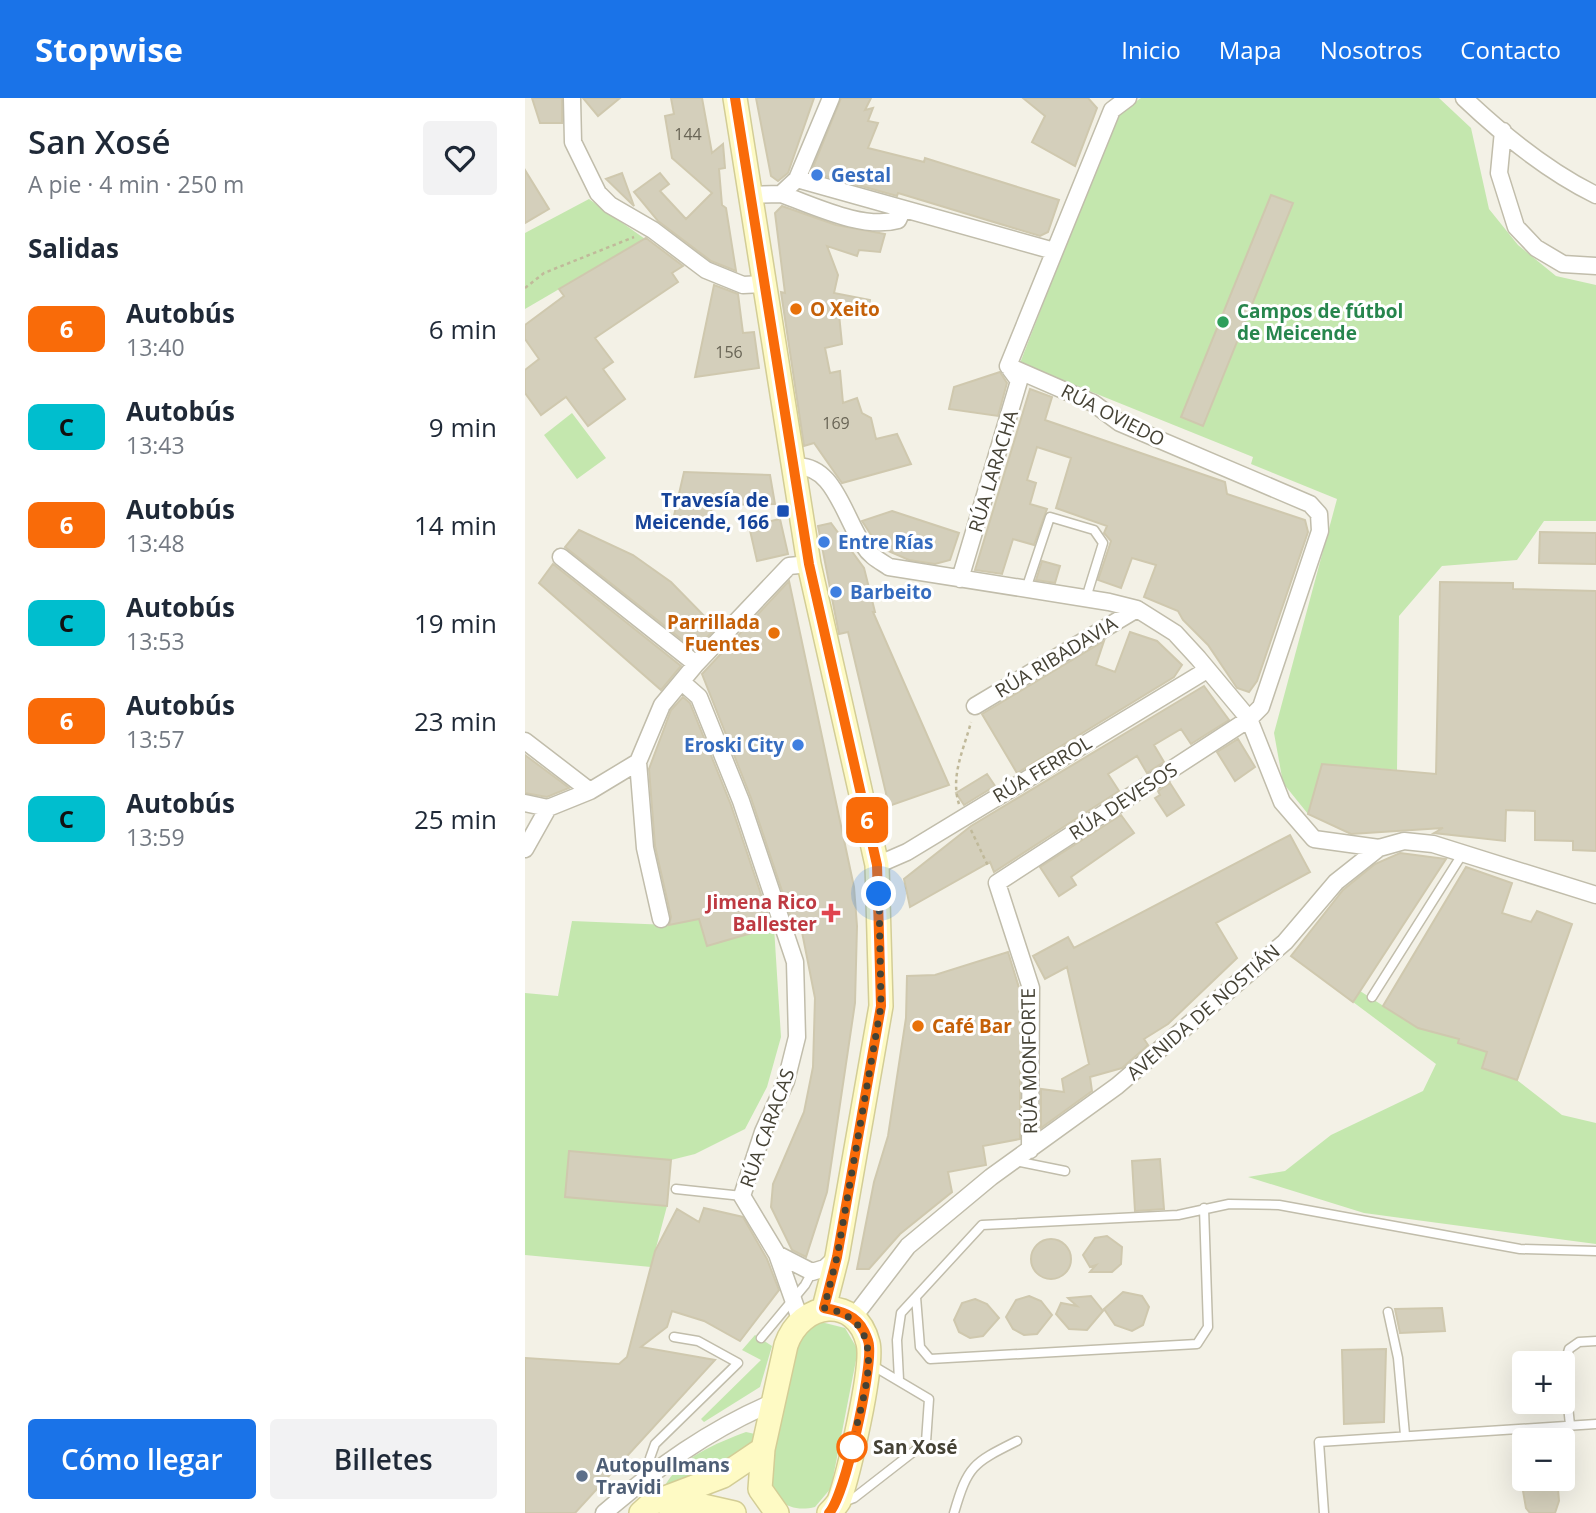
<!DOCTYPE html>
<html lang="es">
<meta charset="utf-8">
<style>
body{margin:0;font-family:"Open Sans",sans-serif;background:#f2f2f3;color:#1f2937;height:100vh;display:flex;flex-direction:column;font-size:26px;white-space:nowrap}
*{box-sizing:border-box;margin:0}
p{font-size:23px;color:#747a83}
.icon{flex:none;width:38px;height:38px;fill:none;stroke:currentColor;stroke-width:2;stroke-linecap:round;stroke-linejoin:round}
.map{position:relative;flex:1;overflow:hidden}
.details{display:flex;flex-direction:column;background:#fff;width:525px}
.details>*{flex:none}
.badge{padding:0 14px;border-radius:10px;font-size:24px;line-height:46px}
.tools{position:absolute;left:987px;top:1253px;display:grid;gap:14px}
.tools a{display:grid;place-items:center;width:63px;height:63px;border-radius:7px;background:#fff;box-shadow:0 7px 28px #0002;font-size:35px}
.you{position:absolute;width:35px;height:35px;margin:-18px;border:5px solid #fff;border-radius:50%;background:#1a73e8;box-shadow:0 0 0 10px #1a73e833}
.map>.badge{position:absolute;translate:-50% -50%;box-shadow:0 0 0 4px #fff}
h2{padding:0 28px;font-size:26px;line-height:63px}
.round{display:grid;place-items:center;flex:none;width:74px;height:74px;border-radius:7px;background:#f2f2f3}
.overview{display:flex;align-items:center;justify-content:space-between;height:119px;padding:0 28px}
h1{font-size:33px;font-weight:600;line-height:52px}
.button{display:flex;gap:14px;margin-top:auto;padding:14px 28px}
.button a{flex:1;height:80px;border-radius:7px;background:#1a73e8;color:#fff;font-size:28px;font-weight:600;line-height:80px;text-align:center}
.button a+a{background:#f2f2f3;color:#1f2937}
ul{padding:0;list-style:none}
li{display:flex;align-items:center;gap:21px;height:98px;padding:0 28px}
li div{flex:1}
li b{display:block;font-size:26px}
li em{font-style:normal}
li .badge{min-width:77px;font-weight:700;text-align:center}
header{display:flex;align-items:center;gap:42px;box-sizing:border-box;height:98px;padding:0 35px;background:#1a73e8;color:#fff}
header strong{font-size:33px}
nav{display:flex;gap:38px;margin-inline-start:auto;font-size:24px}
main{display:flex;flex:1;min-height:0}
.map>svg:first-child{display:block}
</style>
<header>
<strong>Stopwise</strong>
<nav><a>Inicio</a><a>Mapa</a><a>Nosotros</a><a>Contacto</a></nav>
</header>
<main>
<section class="details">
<div class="overview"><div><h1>San Xosé</h1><p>A pie · 4 min · 250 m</p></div><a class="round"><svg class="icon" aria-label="heart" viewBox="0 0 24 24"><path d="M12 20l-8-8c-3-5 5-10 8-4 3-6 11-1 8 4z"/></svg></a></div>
<h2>Salidas</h2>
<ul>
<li><span class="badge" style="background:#f96b09;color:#fff">6</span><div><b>Autobús</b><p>13:40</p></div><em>6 min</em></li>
<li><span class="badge" style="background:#00bece;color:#111">C</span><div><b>Autobús</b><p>13:43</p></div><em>9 min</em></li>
<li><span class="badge" style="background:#f96b09;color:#fff">6</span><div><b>Autobús</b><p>13:48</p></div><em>14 min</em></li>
<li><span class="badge" style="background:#00bece;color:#111">C</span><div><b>Autobús</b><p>13:53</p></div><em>19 min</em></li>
<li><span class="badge" style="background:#f96b09;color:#fff">6</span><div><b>Autobús</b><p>13:57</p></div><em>23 min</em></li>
<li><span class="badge" style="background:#00bece;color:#111">C</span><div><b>Autobús</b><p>13:59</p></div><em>25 min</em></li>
</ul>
<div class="button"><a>Cómo llegar</a><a>Billetes</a></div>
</section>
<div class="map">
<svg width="1071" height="1415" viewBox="0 0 1071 1415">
<rect width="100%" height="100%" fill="#f3f1e6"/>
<path fill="#c4e7ae" d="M 616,0 L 914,0 L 946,30 L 964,111 L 993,147 L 1031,178 L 1071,187 L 1071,423 L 1019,423 L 992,462 L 917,468 L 874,518 L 872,672 L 797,666 L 783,716 L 758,685 L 749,635 L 812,401 L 726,366 L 728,359 L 495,265 L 592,16 Z
M 64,101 L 120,141 L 0,211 L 0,135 Z
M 47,315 L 81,360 L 52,381 L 19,337 Z
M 174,821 L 182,848 L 249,829 L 256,939 L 242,989 L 220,1031 L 170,1056 L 146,1062 L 44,1053 L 40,1099 L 142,1108 L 126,1169 L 0,1157 L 0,895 L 33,898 L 47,823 L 144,827 Z
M 835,893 L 893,930 L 934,941 L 934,945 L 962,954 L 957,970 L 992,982 L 1037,1017 L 1071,1025 L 1071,1146 L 839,1115 L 723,1079 L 760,1073 L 806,1037 L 898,993 L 911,966 L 828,904 Z
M 296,1224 L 320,1230 L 333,1252 L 306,1390 L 290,1409 C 266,1415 249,1404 244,1380 L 270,1245 L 277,1233 Z
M 230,1237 L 247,1248 L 235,1289 L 179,1324 L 176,1321 L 236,1262 L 217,1252 Z
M 221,1334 L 230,1336 L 228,1347 L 195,1370 L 139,1390 C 153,1360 192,1345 221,1334 Z"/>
<path fill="#d4cfbb" stroke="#cfc8ae" stroke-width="2" d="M 7,0 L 37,0 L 37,25 L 15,25 Z
M 58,0 L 95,0 L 73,18 Z
M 146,0 L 177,0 L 187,55 L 198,46 L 200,70 L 194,71 L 197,107 L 201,110 L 211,173 L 186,163 L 133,123 L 109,94 L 135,75 L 144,86 L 135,93 L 161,121 L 187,95 L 147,60 L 140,18 L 149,16 Z
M 231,0 L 289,0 L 263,75 L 253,83 L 246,78 Z
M 316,0 L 346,0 L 340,12 L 348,10 L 343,23 L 353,25 L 343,50 L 399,64 L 400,60 L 534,102 L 523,134 L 515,138 L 373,95 L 372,98 L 286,74 Z
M 498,0 L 563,0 L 572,10 L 550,68 L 507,44 L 520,18 Z
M 0,72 L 24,111 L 0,125 Z
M 97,75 L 109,108 L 81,81 Z
M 746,97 L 768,105 L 678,328 L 656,319 Z
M 257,108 L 311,127 L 360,136 L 355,154 L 334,152 L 332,158 L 302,148 L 313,177 L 309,195 L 345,202 L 343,217 L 314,216 L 317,246 L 300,250 L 305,275 L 315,273 L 318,305 L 332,300 L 337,315 L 346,320 L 351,341 L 372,336 L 386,366 L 317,385 L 289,345 L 279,348 L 256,194 L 260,195 L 250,115 Z
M 121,140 L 158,168 L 147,175 L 153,184 L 70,240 L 88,264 L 78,271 L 100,301 L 63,328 L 41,299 L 16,317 L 0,295 L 0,272 L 14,261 L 0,241 L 0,227 L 39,198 L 34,191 Z
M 189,187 L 213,196 L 218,235 L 229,234 L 234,270 L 170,279 Z
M 475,274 L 482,285 L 473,318 L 424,311 L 429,289 Z
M 505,291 L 527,299 L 520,322 L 700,384 L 702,396 L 780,422 L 783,434 L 732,583 L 724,594 L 712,590 L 683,547 L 658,522 L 653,513 L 619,499 L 631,467 L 607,460 L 596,490 L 573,482 L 586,443 L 579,435 L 582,428 L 531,410 L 546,360 L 512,349 L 502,382 L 511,385 L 505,406 L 522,411 L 509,447 L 488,441 L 477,476 L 450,472 Z
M 159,374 L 245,377 L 250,406 L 186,407 L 187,423 L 148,422 Z
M 367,413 L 434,435 L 425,462 L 410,466 L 384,462 L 354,449 L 337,423 Z
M 255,421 L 263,456 L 232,463 L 224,428 Z
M 306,425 L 339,470 L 350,514 L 348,514 L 424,687 L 364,708 L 323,534 L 314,536 L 313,531 L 293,428 Z
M 54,432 L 108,457 L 146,484 L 191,530 L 170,552 L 40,449 Z
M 1015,434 L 1071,435 L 1071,466 L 1014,465 Z
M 517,463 L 535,468 L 530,485 L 511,482 Z
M 28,466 L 156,568 L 136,592 L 14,485 Z
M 264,483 L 329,789 L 332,828 L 330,905 L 302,1094 L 281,1159 L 267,1152 L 246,1109 L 248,1086 L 279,1014 L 288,969 L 290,900 L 277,834 L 272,821 L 267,823 L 226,700 L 177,576 Z
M 915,484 L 988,485 L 988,491 L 1071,493 L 1071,753 L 1048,752 L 1048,743 L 1010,742 L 1010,713 L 981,712 L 980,743 L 909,735 L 918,730 L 826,736 L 783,716 L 797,666 L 911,676 Z
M 605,534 L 632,543 L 657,567 L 649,579 L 492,675 L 457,616 L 579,543 L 571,567 L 590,574 Z
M 679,588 L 704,622 L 666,646 L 656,631 L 629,647 L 639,664 L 622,675 L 612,658 L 583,676 L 594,693 L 469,774 L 465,764 L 385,809 L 379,781 L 446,728 Z
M 158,599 L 165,605 L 206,707 L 247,829 L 182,848 L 174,821 L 144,827 L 146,819 L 130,748 L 124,671 L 146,612 Z
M 713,641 L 730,669 L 710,683 L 692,654 Z
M 0,657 L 39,686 L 44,690 L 22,699 L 0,695 Z
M 462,676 L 470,688 L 439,707 L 431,695 Z
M 645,685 L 659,707 L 642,718 L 630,700 L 635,697 L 633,693 Z
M 596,717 L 609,735 L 546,779 L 551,787 L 534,798 L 515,769 Z
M 765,737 L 785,774 L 691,825 L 712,860 L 643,926 L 619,941 L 623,947 L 620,950 L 597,970 L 565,979 L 567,993 L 516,1030 L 516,991 L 539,994 L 537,981 L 564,966 L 542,869 L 520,881 L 508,858 L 543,839 L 549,850 Z
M 875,755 L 921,761 L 828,904 L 766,858 L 818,792 L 850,766 Z
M 941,769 L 987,785 L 977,815 L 1006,824 L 1012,813 L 1047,826 L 992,982 L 957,970 L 962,954 L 933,945 L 934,941 L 893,930 L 858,908 Z
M 483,854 L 495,893 L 495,1041 L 458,1048 L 461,1067 L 423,1074 L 427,1094 L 375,1136 L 344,1171 L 332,1171 L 349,1084 L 363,1038 L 381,920 L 382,878 L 410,877 Z
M 44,1053 L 146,1062 L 142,1108 L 40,1099 Z
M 635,1061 L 639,1111 L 610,1113 L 607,1063 Z
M 179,1110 L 218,1119 L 242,1161 L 254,1192 L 215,1243 L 179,1223 L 147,1213 L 142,1229 L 116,1249 L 190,1262 L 50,1415 L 0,1415 L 0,1260 L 94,1266 L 102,1259 L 130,1153 L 152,1111 L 174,1124 Z
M 582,1138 L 597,1149 L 596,1166 L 587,1174 L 565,1174 L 571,1167 L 565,1169 L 558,1157 L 570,1140 Z
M506 1161a20 20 0 1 1 40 0a20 20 0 1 1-40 0Z
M 598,1194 L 617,1198 L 624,1209 L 618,1227 L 607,1233 L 590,1227 L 579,1211 Z
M 504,1198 L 516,1203 L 527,1217 L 512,1236 L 499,1237 L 488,1231 L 481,1219 L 491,1202 Z
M 566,1198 L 578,1213 L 562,1232 L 544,1231 L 531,1216 L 536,1205 L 552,1208 L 543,1200 Z
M 450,1201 L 462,1206 L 474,1220 L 458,1238 L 445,1240 L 434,1234 L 429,1222 L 437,1205 Z
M 917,1210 L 920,1233 L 875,1235 L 870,1211 Z
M 861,1251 L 859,1324 L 819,1326 L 817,1252 Z
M 1012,1381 L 1024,1382 L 1033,1391 L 1034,1403 L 1030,1415 L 1005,1415 L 1001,1410 L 998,1393 Z"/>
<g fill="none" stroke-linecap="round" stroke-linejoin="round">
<defs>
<path id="service" d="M 501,491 L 525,419 L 569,432 L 578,445 L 561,500
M 847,899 L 938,755
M 490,1063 L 540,1073
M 151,1091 L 217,1098
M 391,1199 L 395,1249 L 405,1261 L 672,1246 L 683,1229 L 679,1110
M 863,1214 L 873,1260 L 880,1337
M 236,1240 L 280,1187 L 287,1174
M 374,1282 L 372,1242 L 376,1215 L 457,1127 L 653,1117 L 704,1106 L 754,1107 L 995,1151 L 1071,1153
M 1045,1327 L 1039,1269 L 1044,1251 L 1054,1244 L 1071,1243
M 127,1374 L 125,1360 L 130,1346 L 213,1265 L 173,1243 L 149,1239
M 318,1404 L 329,1400 L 401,1344 L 404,1301 L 345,1266
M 429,1415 C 443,1367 448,1365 492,1343
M 799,1415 L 794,1344 L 1071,1326"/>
<path id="minor" d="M 47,0 L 48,44 L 73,95 L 85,107 L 128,132 L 181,172 L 218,187 L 238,186
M 939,0 C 977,36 1024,74 1071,97
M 978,33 L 974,75 L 991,129 L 1011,150 L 1038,166 L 1071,168
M 272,81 L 529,153
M 256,96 C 290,108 338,132 373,122 L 378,111
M 224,97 L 256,96 L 272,81 L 306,0
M 483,268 L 568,305 L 595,325 L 785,406 L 794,416 L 795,433 L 736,609 L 724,621 L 472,785 L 506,890 L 505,1052
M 483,268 L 587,12 L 603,0
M 267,369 C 309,362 319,421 339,448 C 345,458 355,463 364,469 L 584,504 L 612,511 L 650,535 L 673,560 L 724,621 L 757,704 L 789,741 L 854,750
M 36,459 L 171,566
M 435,481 L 494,283 L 483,268
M 157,584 L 174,599 L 216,703 L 270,864 L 272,939 L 261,983 L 238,1034 L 217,1098 L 252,1156 L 275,1221
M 450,608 L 612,511
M 0,643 L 65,693
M 113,664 L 120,750 L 136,821
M 0,705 L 23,710 L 65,693 L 113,664 L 137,607 L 171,566 L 264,468 L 284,466
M 0,751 L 23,710
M 352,767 L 382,754 L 682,572
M 252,1156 L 287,1174 L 300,1170 L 312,1159
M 328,1220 L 383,1148 L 466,1079 L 592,988 L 760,844 L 811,784 L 854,750 L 879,743 L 908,746 L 1071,797
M 79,1415 C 131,1370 185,1331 249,1304"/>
<path id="secondary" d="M 210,0 L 284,466 L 352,767 L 356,908 L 312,1159 L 299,1210
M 116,1415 L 127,1405 L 198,1378 L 238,1351
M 146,1415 L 178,1408 L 209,1415
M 252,1415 L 235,1391 L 238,1351 L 261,1247 C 276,1203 331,1196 343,1245 C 349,1268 323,1378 314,1403 C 311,1408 308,1411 304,1415"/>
</defs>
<use href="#service" stroke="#c1bdab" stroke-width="11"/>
<use href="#minor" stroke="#c1bdab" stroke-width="19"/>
<use href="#secondary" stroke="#d3cd96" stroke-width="26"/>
<path stroke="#c0b99a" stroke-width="2.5" stroke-dasharray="3.5 3.5" stroke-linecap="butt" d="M 0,190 L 19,175 L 109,139
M 434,706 C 425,678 439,651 446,624
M 446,732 L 464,770"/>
<use href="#service" stroke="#fff" stroke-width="8"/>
<use href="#minor" stroke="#fff" stroke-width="16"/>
<use href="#secondary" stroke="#fefac4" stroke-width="23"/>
</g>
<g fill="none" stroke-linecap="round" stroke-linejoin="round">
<defs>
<path id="line" d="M 210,0 L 284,466 L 352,767 L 356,908 L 312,1159 L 299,1210 C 315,1213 331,1217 339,1233 C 341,1237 344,1244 344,1248 C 347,1274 320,1398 304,1415"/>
</defs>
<use href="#line" stroke="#fff" stroke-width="16"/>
<use href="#line" stroke="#f96b09" stroke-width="10"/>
<path stroke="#454235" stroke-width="7" stroke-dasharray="0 12.6" d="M 327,1349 C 336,1299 371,1223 299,1210 L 312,1159 L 356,908 L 354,796"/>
</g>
<g fill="#3f7fe0" stroke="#fff" stroke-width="2.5">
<circle cx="292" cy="77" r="7"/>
<circle cx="299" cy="444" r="7"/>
<circle cx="311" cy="494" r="7"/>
<circle cx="273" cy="647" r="7"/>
</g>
<g fill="#e8710a" stroke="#fff" stroke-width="2.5">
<circle cx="271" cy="211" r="7"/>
<circle cx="249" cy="535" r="7"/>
<circle cx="393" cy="928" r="7"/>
</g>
<circle fill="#2e9e5b" stroke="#fff" stroke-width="2.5" cx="698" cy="224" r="7"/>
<rect fill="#1a4fb4" stroke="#fff" stroke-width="2.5" x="251" y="406" width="14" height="14" rx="3.5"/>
<path fill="#e0444e" stroke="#fff" stroke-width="2.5" d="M302.5 804.5h7v7h7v7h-7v7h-7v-7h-7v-7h7z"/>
<circle fill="#fff" stroke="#f96b09" stroke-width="3.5" cx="327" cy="1349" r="14"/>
<circle fill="#5c6f8a" stroke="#fff" stroke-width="2.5" cx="57" cy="1378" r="7"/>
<g text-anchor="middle" stroke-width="6" stroke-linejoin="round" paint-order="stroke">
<g font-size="16" fill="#696556">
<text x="163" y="42">144</text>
<text x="204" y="260">156</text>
<text x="311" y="331">169</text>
</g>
<g font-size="19" font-weight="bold" fill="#366cbe" stroke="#fff" text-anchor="start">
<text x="306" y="84">Gestal</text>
<text x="313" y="451">Entre Rías</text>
<text x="325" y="501">Barbeito</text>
<text x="259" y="654" text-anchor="end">Eroski City</text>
</g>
<g font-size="19" font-weight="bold" fill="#c56008" stroke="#fff" text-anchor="start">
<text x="285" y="218">O Xeito</text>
<text x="235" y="531" text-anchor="end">Parrillada<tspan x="235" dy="22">Fuentes</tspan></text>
<text x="407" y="935">Café Bar</text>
</g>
<g font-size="19" font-weight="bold" fill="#27864d" stroke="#fff" text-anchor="start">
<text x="712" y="220">Campos de fútbol<tspan x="712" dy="22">de Meicende</tspan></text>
</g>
<g font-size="19" fill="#454235" stroke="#fff">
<text transform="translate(588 317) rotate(27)" y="7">RÚA OVIEDO</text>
<text transform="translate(468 373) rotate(-73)" y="7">RÚA LARACHA</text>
<text transform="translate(531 559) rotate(-31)" y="7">RÚA RIBADAVIA</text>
<text transform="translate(517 671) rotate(-31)" y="7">RÚA FERROL</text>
<text transform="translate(598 703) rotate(-33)" y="7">RÚA DEVESOS</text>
<text transform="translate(678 914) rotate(-41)" y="7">AVENIDA DE NOSTIÁN</text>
<text transform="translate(504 963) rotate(-91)" y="7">RÚA MONFORTE</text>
<text transform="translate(242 1030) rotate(-70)" y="7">RÚA CARACAS</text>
</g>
<g font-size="19" font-weight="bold" fill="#164399" stroke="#fff" text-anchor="end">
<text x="244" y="409">Travesía de<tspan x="244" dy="22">Meicende, 166</tspan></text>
</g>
<g font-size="19" font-weight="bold" fill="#be3a42" stroke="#fff" text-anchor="end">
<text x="292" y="811">Jimena Rico<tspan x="292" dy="22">Ballester</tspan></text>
</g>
<g font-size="19" font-weight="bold" fill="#454235" stroke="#fff" text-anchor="start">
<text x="348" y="1356">San Xosé</text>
</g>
<g font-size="19" font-weight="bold" fill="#4e5e75" stroke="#fff" text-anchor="start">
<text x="71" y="1374">Autopullmans<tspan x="71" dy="22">Travidi</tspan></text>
</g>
</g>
</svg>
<div class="tools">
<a>+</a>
<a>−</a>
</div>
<div class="you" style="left:354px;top:796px"></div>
<b class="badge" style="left:342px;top:722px;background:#f96b09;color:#fff">6</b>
</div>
</main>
